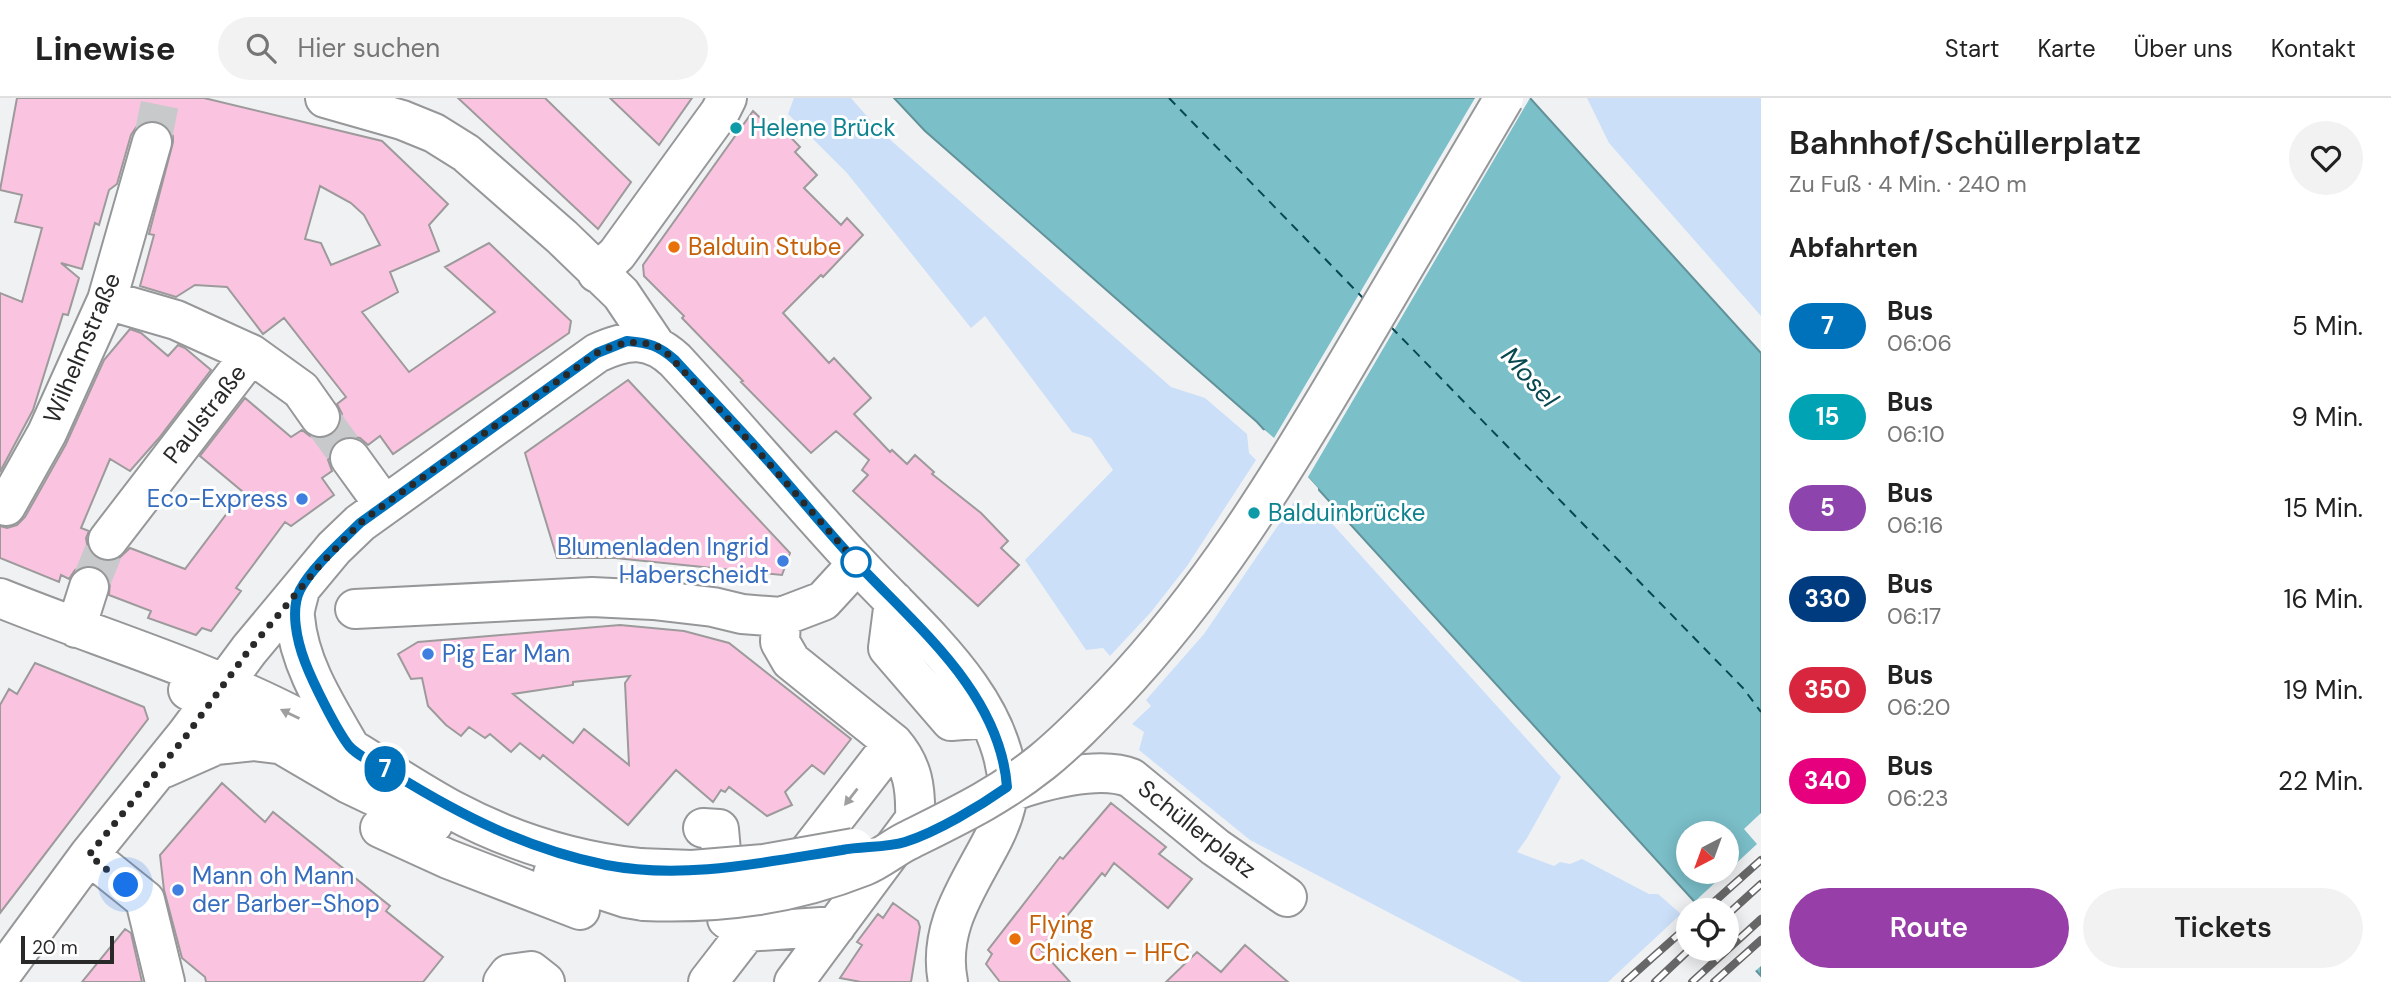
<!DOCTYPE html>
<html lang="de">
<meta charset="utf-8">
<style>
body{margin:0;font-family:"DM Sans",sans-serif;background:#f2f2f2;color:#222;height:100vh;display:flex;flex-direction:column;font-size:26px;white-space:nowrap}
*{box-sizing:border-box;margin:0}
p{font-size:23px;color:#767676}
.icon{flex:none;width:38px;height:38px;fill:none;stroke:currentColor;stroke-width:2;stroke-linecap:round;stroke-linejoin:round}
.map{position:relative;flex:1;overflow:hidden}
.sheet{display:flex;flex-direction:column;background:#fff;width:630px}
.sheet>*{flex:none}
.badge{padding:0 14px;border-radius:23px;font-size:24px;line-height:46px}
.needle{width:46px;rotate:221deg}
.tools{position:absolute;left:1676px;top:723px;display:grid;gap:14px}
.tools a{display:grid;place-items:center;width:63px;height:63px;border-radius:50%;background:#fff;box-shadow:0 4px 18px #0003;font-size:35px}
.scale{position:absolute;left:21px;bottom:18px;width:93px;box-sizing:border-box;padding-left:7px;border:4px solid #29292a;border-top:0;font-size:19px;line-height:24px;white-space:nowrap;color:#29292a;-webkit-text-stroke:5px #fff;paint-order:stroke}
.you{position:absolute;width:35px;height:35px;margin:-18px;border:5px solid #fff;border-radius:50%;background:#1a73e8;box-shadow:0 0 0 10px #1a73e833}
.map>.badge{position:absolute;translate:-50% -50%;box-shadow:0 0 0 4px #fff}
h2{padding:0 28px;font-size:26px;line-height:63px}
.round{display:grid;place-items:center;flex:none;width:74px;height:74px;border-radius:37px;background:#f2f2f2}
.headline{display:flex;align-items:center;justify-content:space-between;height:119px;padding:0 28px}
h1{font-size:33px;font-weight:600;line-height:52px}
.button{display:flex;gap:14px;margin-top:auto;padding:14px 28px}
.button a{flex:1;height:80px;border-radius:42px;background:#983ea9;color:#fff;font-size:28px;font-weight:600;line-height:80px;text-align:center}
.button a+a{background:#f2f2f2;color:#222}
ul{padding:0;list-style:none}
li{display:flex;align-items:center;gap:21px;height:91px;padding:0 28px}
li div{flex:1}
li b{display:block;font-size:26px}
li em{font-style:normal}
li .badge{min-width:77px;font-weight:700;text-align:center}
header{display:flex;align-items:center;gap:42px;box-sizing:border-box;height:98px;padding:0 35px;background:#fff;border-bottom:2px solid #e0e0e0}
header strong{font-size:33px}
nav{display:flex;gap:38px;margin-inline-start:auto;font-size:24px}
.search{width:490px;height:63px;background:#f2f2f2;display:flex;align-items:center;gap:18px;box-sizing:border-box;padding:0 24px;border-radius:38px;color:#767676;font-size:26px}
main{display:flex;flex:1;min-height:0}
.map>svg:first-child{display:block}
</style>
<header>
<strong>Linewise</strong>
<div class="search"><svg class="icon" aria-label="search" viewBox="0 0 24 24"><circle cx="10" cy="10" r="6"/><path d="M15 15l6 6"/></svg>Hier suchen</div>
<nav><a>Start</a><a>Karte</a><a>Über uns</a><a>Kontakt</a></nav>
</header>
<main>
<div class="map">
<svg width="1761" height="884" viewBox="0 0 1761 884">
<rect width="100%" height="100%" fill="#f0f1f3"/>
<path fill="#cbdff9" d="M 794,0 L 851,0 L 878,31 L 1171,289 L 1205,300 L 1247,336 L 1249,355 L 1256,362 L 1187,468 L 1151,514 L 1110,558 L 1103,550 L 1086,552 L 1025,462 L 1113,372 L 1091,340 L 1072,334 L 985,218 L 971,230 L 847,75 L 788,16 Z
M 1587,0 L 1761,0 L 1761,218 L 1609,45 Z
M 1294,404 L 1301,411 L 1317,409 L 1561,679 L 1527,740 L 1517,754 L 1554,768 L 1560,764 L 1570,766 L 1582,761 L 1649,796 L 1658,796 L 1681,816 L 1608,884 L 1522,884 L 1250,742 L 1139,652 L 1144,634 L 1132,626 L 1151,608 L 1146,602 L 1204,536 Z"/>
<path fill="#7bbfc9" stroke="#629299" stroke-width="2" fill-rule="evenodd" d="M 894,0 L 1530,0 L 1761,255 L 1761,878 L 1727,841 L 1727,812 L 1702,812 L 1257,324 L 925,33 ZM 1689,735 L 1727,735 L 1727,774 L 1689,774 Z"/>
<path fill="#f0f1f3" d="M 1475,0 L 1530,0 L 1308,379 L 1318,390 L 1318,396 L 1261,333 L 1265,332 L 1274,340 Z
M 1761,715 L 1761,868 L 1753,875 L 1727,846 L 1727,812 L 1697,812 L 1692,806 L 1757,746 L 1744,731 Z"/>
<g fill="none" stroke-linecap="round" stroke-linejoin="round">
<path stroke="#084850" stroke-width="2" stroke-dasharray="9 7" stroke-linecap="butt" d="M 1169,0 L 1363,200
M 1391,229 L 1743,590 L 1761,614"/>
</g>
<path fill="#fac4e0" stroke="#9d9a9b" stroke-width="2" fill-rule="evenodd" d="M 17,0 L 204,0 L 382,43 L 448,106 L 429,127 L 439,153 L 390,174 L 398,194 L 362,214 L 409,274 L 495,214 L 445,169 L 489,145 L 571,223 L 569,235 L 393,356 L 380,338 L 368,347 L 360,340 L 348,338 L 337,343 L 330,352 L 328,362 L 332,373 L 322,380 L 334,397 L 291,428 L 285,424 L 236,490 L 241,493 L 211,533 L 202,530 L 196,537 L 148,520 L 151,513 L 109,497 L 110,484 L 105,474 L 96,468 L 84,468 L 75,472 L 69,481 L 61,477 L 59,484 L 0,460 L 0,428 L 7,430 L 17,427 L 25,419 L 66,346 L 104,262 L 130,231 L 141,235 L 168,258 L 178,247 L 185,250 L 211,272 L 159,340 L 130,373 L 110,361 L 81,430 L 89,433 L 86,440 L 88,451 L 95,460 L 104,464 L 117,462 L 130,450 L 185,471 L 243,394 L 200,358 L 245,300 L 291,339 L 302,332 L 310,338 L 321,341 L 332,337 L 339,329 L 342,316 L 337,306 L 346,299 L 284,220 L 263,236 L 227,189 L 195,187 L 176,199 L 140,188 L 154,137 L 149,136 L 173,44 L 173,38 L 167,28 L 157,23 L 147,23 L 137,28 L 131,37 L 117,86 L 109,92 L 99,127 L 95,125 L 82,171 L 61,165 L 79,180 L 68,217 L 63,216 L 33,312 L 0,374 L 0,195 L 22,204 L 42,130 L 15,124 L 22,97 L 0,92 ZM 320,88 L 351,105 L 364,117 L 380,147 L 331,167 L 321,145 L 305,141 Z
M 458,0 L 545,0 L 631,84 L 598,131 Z
M 610,0 L 692,0 L 659,47 Z
M 753,13 L 775,34 L 781,29 L 800,49 L 795,54 L 817,77 L 804,90 L 841,127 L 847,120 L 863,137 L 823,179 L 821,177 L 783,215 L 829,265 L 834,260 L 871,300 L 854,316 L 890,354 L 892,352 L 907,366 L 915,357 L 934,374 L 932,376 L 981,415 L 1008,443 L 1001,450 L 1019,467 L 978,508 L 853,393 L 868,377 L 862,372 L 869,362 L 836,333 L 811,355 L 741,284 L 743,283 L 682,220 L 684,218 L 644,178 L 643,167 Z
M 628,282 L 790,455 L 782,477 L 615,460 L 557,460 L 525,355 Z
M 620,527 L 684,533 L 729,545 L 851,641 L 824,676 L 812,667 L 785,694 L 792,707 L 767,718 L 729,689 L 725,694 L 721,692 L 713,704 L 676,672 L 628,727 L 543,657 L 540,661 L 520,645 L 511,654 L 490,636 L 485,640 L 469,629 L 461,638 L 446,627 L 428,608 L 422,580 L 411,581 L 398,556 L 418,544 ZM 630,578 L 625,585 L 629,667 L 584,631 L 573,645 L 513,596 L 573,587 L 573,584 Z
M 35,565 L 144,609 L 148,621 L 0,815 L 0,607 L 9,591 L 17,596 Z
M 222,685 L 265,724 L 273,714 L 390,808 L 386,813 L 443,859 L 423,884 L 206,884 L 205,879 L 182,860 L 164,792 L 160,757 Z
M 1111,705 L 1166,749 L 1159,756 L 1192,781 L 1168,810 L 1114,765 L 1105,778 L 1102,775 L 1040,851 L 1070,884 L 1000,884 L 986,866 L 992,856 L 988,852 L 1060,759 L 1063,761 Z
M 893,805 L 918,823 L 920,829 L 911,884 L 861,884 L 840,880 L 862,847 L 857,844 L 878,816 L 883,820 Z
M 125,831 L 131,835 L 142,884 L 82,884 Z
M 1245,847 L 1288,884 L 1166,884 L 1197,854 L 1221,874 Z"/>
<g fill="none" stroke-linecap="round" stroke-linejoin="round">
<path stroke="#c8c9cb" stroke-width="38" stroke-dasharray="38 19" stroke-linecap="butt" d="M 152,44 L 161,0
M 320,319 L 350,360
M 89,489 L 108,442"/>
<defs>
<path id="minor" d="M 325,0 L 402,22 L 434,35 L 466,55 L 562,139 L 621,196 L 656,248
M 597,175 L 617,156 L 720,14 L 727,0
M 107,202 L 176,222 L 251,256 L 301,292 L 320,319
M 350,360 L 384,407
M 6,408 L 47,335 L 107,202 L 152,44
M 108,442 L 251,256
M 300,492 C 298,501 294,511 295,519 C 299,567 327,609 350,649
M 0,500 C 99,540 201,570 296,619 C 350,647 399,683 452,712 C 510,743 574,763 639,770
M 894,503 L 888,550 L 951,623 L 988,620
M 355,511 L 592,499 L 653,502 L 713,509 L 742,516 L 781,519 L 823,503 L 857,466
M 781,519 L 780,544 L 791,563 L 893,645 C 913,668 916,690 915,721 L 794,884
M 76,530 L 89,489
M 188,592 L 349,686 L 433,726
M 164,670 L 216,647 L 254,643 L 277,646
M 1008,695 C 1040,683 1099,667 1131,680 L 1215,749 L 1287,799
M 380,730 L 448,761 L 580,812
M 703,730 L 719,731 L 727,821 L 746,834 L 836,828
M 89,757 L 145,802 L 165,884
M 553,776 L 626,800 L 644,803
M 0,878 L 89,757 L 186,637 L 249,552 L 334,450 L 360,425 L 597,255 C 627,241 649,238 675,262 C 736,328 794,397 855,463 C 913,527 1005,598 1008,691 C 1008,708 1000,727 993,741 C 969,788 937,829 948,884
M 503,884 L 509,876 L 531,873 L 545,884
M 708,884 L 893,645"/>
</defs>
<use href="#minor" stroke="#969799" stroke-width="42"/>
<use href="#minor" stroke="#fff" stroke-width="38"/>
<defs>
<path id="rail" d="M 1705,812 L 1761,762
M 1727,817 L 1761,786
M 1625,884 L 1689,827
M 1655,884 L 1691,850
M 1692,884 L 1761,821
M 1714,884 L 1761,842"/>
</defs>
<use href="#rail" stroke="#676768" stroke-width="8"/>
<use href="#rail" stroke="#fff" stroke-width="5" stroke-dasharray="16" stroke-linecap="butt"/>
<defs>
<path id="minor-bridge" d="M 639,770 L 692,772 L 764,766 L 854,750
M 644,803 C 721,806 791,797 864,768 C 879,762 893,750 907,743 C 957,718 998,699 1042,664 C 1068,643 1091,619 1114,595 C 1208,496 1279,381 1348,264 C 1400,176 1452,88 1504,0"/>
</defs>
<use href="#minor-bridge" stroke="#969799" stroke-width="42" stroke-linecap="butt"/>
<use href="#minor-bridge" stroke="#fff" stroke-width="38"/>
</g>
<defs><path id="oneway-solid" d="M-6-.8H1V-3.2L6.5 0L1 3.2V.8H-6Z" transform="scale(1.75)"/></defs>
<g fill="#9f9f9f">
<use href="#oneway-solid" transform="translate(290 616) rotate(-154)"/>
<use href="#oneway-solid" transform="translate(851 699) rotate(128)"/>
</g>
<g fill="none" stroke-linecap="round" stroke-linejoin="round">
<defs>
<path id="line" d="M 627,243 C 649,245 658,247 675,262 C 706,296 738,329 769,364 C 798,397 826,432 856,464 C 917,529 1000,595 1007,689 C 980,708 937,734 905,744 C 886,750 862,748 842,752 C 765,764 685,782 606,767 C 527,751 462,718 394,676 C 380,668 360,660 349,648 C 336,631 313,585 305,564 C 297,543 290,512 300,492 C 311,470 342,443 360,425 L 597,255 Z"/>
</defs>
<use href="#line" stroke="#fff" stroke-width="16"/>
<use href="#line" stroke="#0072bc" stroke-width="10"/>
<path stroke="#29292a" stroke-width="7" stroke-dasharray="0 12.6" d="M 126,787 L 89,757 L 186,638 L 249,552 L 320,467 L 360,425 L 384,407 L 597,255 C 623,243 635,241 662,250 L 750,344 L 858,466 L 856,464"/>
</g>
<g fill="#0f9aa8" stroke="#fff" stroke-width="2.5">
<circle cx="736" cy="30" r="7"/>
<circle cx="1254" cy="415" r="7"/>
</g>
<g fill="#e8710a" stroke="#fff" stroke-width="2.5">
<circle cx="674" cy="149" r="7"/>
<circle cx="1015" cy="841" r="7"/>
</g>
<g fill="#3f7fe0" stroke="#fff" stroke-width="2.5">
<circle cx="302" cy="401" r="7"/>
<circle cx="783" cy="463" r="7"/>
<circle cx="428" cy="556" r="7"/>
<circle cx="178" cy="792" r="7"/>
</g>
<circle fill="#fff" stroke="#0072bc" stroke-width="3.5" cx="856" cy="464" r="14"/>
<g text-anchor="middle" stroke-width="6" stroke-linejoin="round" paint-order="stroke">
<g font-size="24" fill="#0d838f" stroke="#fff" text-anchor="start">
<text x="750" y="38">Helene Brück</text>
<text x="1268" y="423">Balduinbrücke</text>
</g>
<g font-size="24" fill="#c56008" stroke="#fff" text-anchor="start">
<text x="688" y="157">Balduin Stube</text>
<text x="1029" y="835">Flying<tspan x="1029" dy="28">Chicken - HFC</tspan></text>
</g>
<g font-size="24" fill="#29292a" stroke="#fff">
<text transform="translate(82 250) rotate(-67)" y="8">Wilhelmstraße</text>
<text transform="translate(205 316) rotate(-52)" y="8">Paulstraße</text>
<text transform="translate(1197 731) rotate(38)" y="8">Schüllerplatz</text>
</g>
<g font-size="24" fill="#366cbe" stroke="#fff" text-anchor="end">
<text x="288" y="409">Eco-Express</text>
<text x="769" y="457">Blumenladen Ingrid<tspan x="769" dy="28">Haberscheidt</tspan></text>
<text x="442" y="564" text-anchor="start">Pig Ear Man</text>
<text x="192" y="786" text-anchor="start">Mann oh Mann<tspan x="192" dy="28">der Barber-Shop</tspan></text>
</g>
<g font-size="26" font-style="italic" fill="#084850" stroke="#fff">
<text transform="translate(1530 279) rotate(48)" y="9">Mosel</text>
</g>
</g>
</svg>
<div class="tools">
<a><svg class="needle" viewBox="-14 -14 28 28"><path d="M0-13l5 13h-10z" fill="#e53935"/><path d="M0 13l5-13h-10z" fill="#767676"/></svg></a>
<a><svg class="icon" aria-label="locate" viewBox="0 0 24 24"><circle cx="12" cy="12" r="6"/><path d="M12 2v4M12 18v4M2 12h4M18 12h4"/></svg></a>
</div>
<div class="scale">20 m</div>
<div class="you" style="left:126px;top:787px"></div>
<b class="badge" style="left:385px;top:671px;background:#0072bc;color:#fff">7</b>
</div>
<section class="sheet">
<div class="headline"><div><h1>Bahnhof/Schüllerplatz</h1><p>Zu Fuß · 4 Min. · 240 m</p></div><a class="round"><svg class="icon" aria-label="heart" viewBox="0 0 24 24"><path d="M12 20l-8-8c-3-5 5-10 8-4 3-6 11-1 8 4z"/></svg></a></div>
<h2>Abfahrten</h2>
<ul>
<li><span class="badge" style="background:#0072bc;color:#fff">7</span><div><b>Bus</b><p>06:06</p></div><em>5 Min.</em></li>
<li><span class="badge" style="background:#00a3b4;color:#fff">15</span><div><b>Bus</b><p>06:10</p></div><em>9 Min.</em></li>
<li><span class="badge" style="background:#8e44ad;color:#fff">5</span><div><b>Bus</b><p>06:16</p></div><em>15 Min.</em></li>
<li><span class="badge" style="background:#003b80;color:#fff">330</span><div><b>Bus</b><p>06:17</p></div><em>16 Min.</em></li>
<li><span class="badge" style="background:#d7263d;color:#fff">350</span><div><b>Bus</b><p>06:20</p></div><em>19 Min.</em></li>
<li><span class="badge" style="background:#e6007e;color:#fff">340</span><div><b>Bus</b><p>06:23</p></div><em>22 Min.</em></li>
</ul>
<div class="button"><a>Route</a><a>Tickets</a></div>
</section>
</main>
